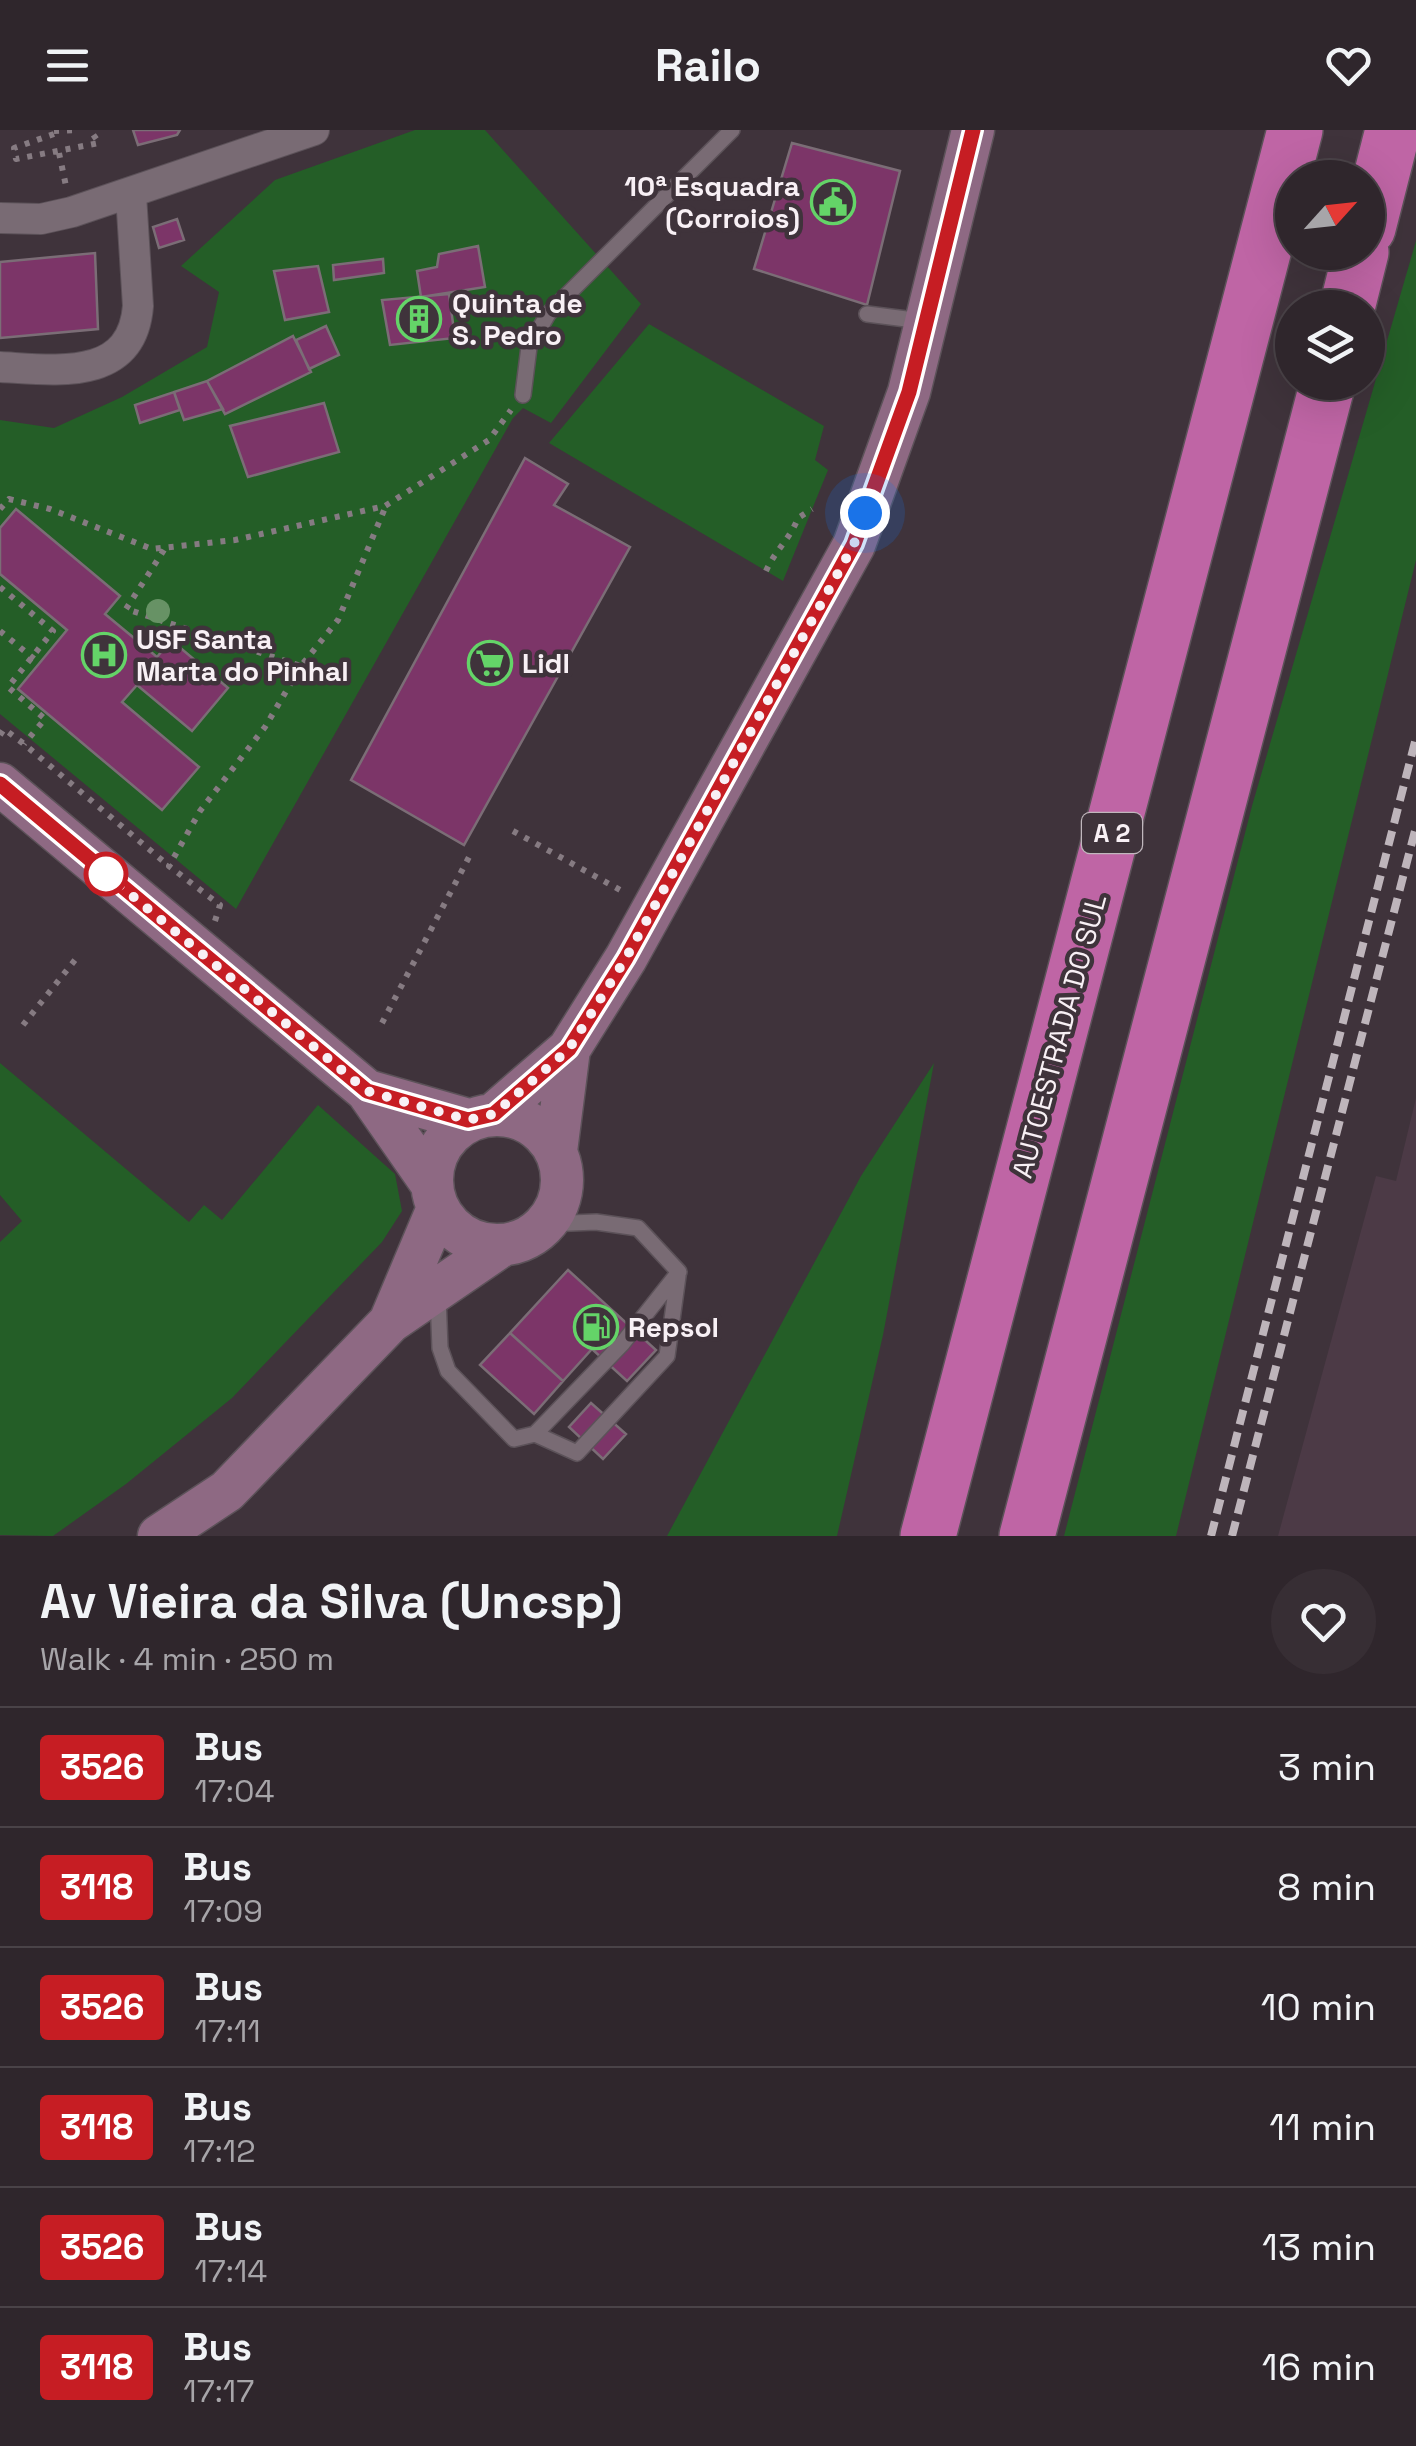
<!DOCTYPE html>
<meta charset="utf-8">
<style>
body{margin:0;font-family:"Space Grotesk",sans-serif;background:#372e34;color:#f1f3f6;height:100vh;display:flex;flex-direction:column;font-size:38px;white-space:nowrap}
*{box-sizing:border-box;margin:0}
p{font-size:32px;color:#a7a5a9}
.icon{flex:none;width:55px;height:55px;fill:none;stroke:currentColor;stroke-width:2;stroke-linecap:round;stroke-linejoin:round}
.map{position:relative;height:1406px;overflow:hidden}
.sheet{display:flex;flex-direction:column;background:#2f262c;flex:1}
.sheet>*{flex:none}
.badge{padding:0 20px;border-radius:8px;font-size:35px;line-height:65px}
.needle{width:65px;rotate:63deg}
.tools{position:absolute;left:1275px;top:30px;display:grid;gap:20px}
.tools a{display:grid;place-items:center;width:110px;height:110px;border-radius:50%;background:#2f262c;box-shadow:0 10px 40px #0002,0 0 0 2px #4a4348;font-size:50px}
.you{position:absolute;width:50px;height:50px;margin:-25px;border:8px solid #fff;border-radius:50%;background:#1a73e8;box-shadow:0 0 0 15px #1a73e833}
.map>.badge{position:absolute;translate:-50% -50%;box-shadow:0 0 0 5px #fff}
.round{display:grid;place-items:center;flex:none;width:105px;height:105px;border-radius:52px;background:#372e34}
.head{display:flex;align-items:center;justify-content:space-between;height:170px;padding:0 40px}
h1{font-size:48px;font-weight:800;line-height:75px}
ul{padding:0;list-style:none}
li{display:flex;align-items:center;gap:30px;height:120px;padding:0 40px;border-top:2px solid #4a4348}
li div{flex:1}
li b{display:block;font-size:38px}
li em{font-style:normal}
li .badge{min-width:110px;font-weight:700;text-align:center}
header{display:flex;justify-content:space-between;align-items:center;height:130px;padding:0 40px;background:#2f262c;font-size:45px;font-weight:800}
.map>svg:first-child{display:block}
</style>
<header><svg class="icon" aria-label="menu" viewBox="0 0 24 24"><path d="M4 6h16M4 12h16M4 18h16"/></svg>Railo<svg class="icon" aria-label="heart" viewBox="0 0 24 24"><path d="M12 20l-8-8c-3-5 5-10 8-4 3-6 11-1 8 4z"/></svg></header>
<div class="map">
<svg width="1416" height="1406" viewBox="0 0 1416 1406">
<rect width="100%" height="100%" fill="#3f333b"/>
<path fill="#4c3a46" d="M 1416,968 L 1416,1406 L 1278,1406 L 1376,1046 L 1396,1051 Z"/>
<path fill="#245e27" d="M 415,0 L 485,0 L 641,174 L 551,293 L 523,278 L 513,288 L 236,779 L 0,584 L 0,290 L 54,298 L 122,267 L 207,217 L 219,162 L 181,136 L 275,50 Z
M 1416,111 L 1416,430 L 1176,1406 L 1064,1406 L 1252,676 Z
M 649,194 L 824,296 L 815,330 L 828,340 L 783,451 L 549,313 Z
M 0,933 L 189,1092 L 204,1075 L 222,1090 L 318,975 L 395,1044 L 402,1081 L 382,1112 L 232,1268 L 126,1354 L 53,1406 L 0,1405 L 0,1112 L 22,1091 L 0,1065 Z
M 934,933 L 883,1205 L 837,1406 L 667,1406 L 861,1046 Z"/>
<path fill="#7c3568" stroke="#7b6d76" stroke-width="2.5" d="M 133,0 L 180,0 L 177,5 L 138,15 Z
M 792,13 L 900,41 L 867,175 L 754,139 Z
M 177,89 L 184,110 L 159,118 L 153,97 Z
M 478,116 L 485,157 L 421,167 L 417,141 L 437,137 L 439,124 Z
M 95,123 L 98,199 L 0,208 L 0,132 Z
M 383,129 L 384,143 L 334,150 L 333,135 Z
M 318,136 L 329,182 L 285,190 L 274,141 Z
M 449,164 L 455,208 L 390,215 L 382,170 Z
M 326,196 L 339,225 L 309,239 L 296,210 Z
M 293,206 L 311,242 L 225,284 L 207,251 Z
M 207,251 L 223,279 L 184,290 L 174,262 Z
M 174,262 L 180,280 L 140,293 L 135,275 Z
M 324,273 L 339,322 L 248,347 L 230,296 Z
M 525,328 L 568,354 L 554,375 L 630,417 L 464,715 L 351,650 Z
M 16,379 L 120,466 L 105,484 L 157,527 L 171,510 L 228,558 L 192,601 L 137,555 L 122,572 L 199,637 L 162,680 L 18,559 L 67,500 L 0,444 L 0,398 Z
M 568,1140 L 656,1220 L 627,1251 L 592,1219 L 563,1251 L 510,1203 Z
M 510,1203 L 563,1251 L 534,1284 L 480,1235 Z
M 591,1273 L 626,1304 L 603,1329 L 569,1297 Z"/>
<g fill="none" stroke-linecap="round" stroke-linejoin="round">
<defs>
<path id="lane" d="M 867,184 L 922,191
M 523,265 L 529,217 L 548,184 L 732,0
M 438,1167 L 440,1218 L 448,1241 L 514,1309 L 535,1304 L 622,1214 L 679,1142 L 638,1098 L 596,1092 L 546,1094
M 535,1304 L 577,1323 L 667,1226 L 678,1146"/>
<path id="street" d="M 0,88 L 41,89 L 72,82 L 314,0
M 0,237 C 56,240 132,252 138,176 L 131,65"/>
<path id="secondary" d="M 0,654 L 367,961 L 431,1053
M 367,961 L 468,990
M 494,984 L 569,919 L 626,828 L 854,415 L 909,262 L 973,0
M432 1050a65 65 0 1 1 130 0a65 65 0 1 1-130 0Z
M 556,1021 L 569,919
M 390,1192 L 438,1078
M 159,1406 L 227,1361 L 390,1192 L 501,1116"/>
<path id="highway" d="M 1368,98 L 1393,0
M 1347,178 L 1361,122
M 928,1406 L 1295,0
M 1027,1406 L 1328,252"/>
</defs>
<use href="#lane" stroke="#5c5259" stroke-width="18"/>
<use href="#street" stroke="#5c5259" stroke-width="32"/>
<use href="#secondary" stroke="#5c5259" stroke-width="45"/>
<use href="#highway" stroke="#5c5259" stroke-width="58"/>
<path stroke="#867b82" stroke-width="6" stroke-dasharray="5 8" stroke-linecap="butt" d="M 54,1 L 79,0
M 54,4 L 14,18 L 16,29 L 99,13 L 90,0
M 59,23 L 66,56
M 0,379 L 9,369 L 50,379 L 152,419 L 235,410 L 385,376 L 489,310 L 511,280
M 164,420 L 126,479 L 301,536
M 766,441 C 776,419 790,409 798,388 L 812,379
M 0,457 L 53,501 L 8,557 L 45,589 L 24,614
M 0,501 L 39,533
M 0,605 L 4,599 L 24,614 L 169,736
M 513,701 L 622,761
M 215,791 L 220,775 L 169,736 L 200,681 L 265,597 L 301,536 L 338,490 L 385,378
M 382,893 L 469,727
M 23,895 L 79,825"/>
<use href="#lane" stroke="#796b74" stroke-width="15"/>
<use href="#street" stroke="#796b74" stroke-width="30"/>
<use href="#secondary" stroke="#8e6983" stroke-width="42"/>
<use href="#highway" stroke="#bf65a5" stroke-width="55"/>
<path stroke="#beb5bb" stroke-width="8" stroke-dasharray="15 8" stroke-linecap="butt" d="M 1211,1406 L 1416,608
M 1232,1406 L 1416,697"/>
</g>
<circle fill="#679265" cx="158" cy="481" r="12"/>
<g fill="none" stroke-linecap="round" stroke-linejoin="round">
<defs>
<path id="line" d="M 0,654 L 367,961 L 468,990 L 494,984 L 569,919 L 626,828 L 854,414 L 909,262 L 973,0"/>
</defs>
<use href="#line" stroke="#fff" stroke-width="22"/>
<use href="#line" stroke="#c61d23" stroke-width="15"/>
<path stroke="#f8f0f5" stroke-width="10" stroke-dasharray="0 18" d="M 106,744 L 367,961 L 468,990 L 494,984 L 569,919 L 626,828 L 854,414 L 865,383"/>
</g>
<defs>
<symbol id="civic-ring" viewBox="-11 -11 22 22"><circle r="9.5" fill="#3f333b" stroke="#64d468" stroke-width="1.5"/><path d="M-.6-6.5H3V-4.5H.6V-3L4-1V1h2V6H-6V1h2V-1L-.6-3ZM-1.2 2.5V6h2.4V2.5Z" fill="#64d468"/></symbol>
<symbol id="building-ring" viewBox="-11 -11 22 22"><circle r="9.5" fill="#3f333b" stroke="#64d468" stroke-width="1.5"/><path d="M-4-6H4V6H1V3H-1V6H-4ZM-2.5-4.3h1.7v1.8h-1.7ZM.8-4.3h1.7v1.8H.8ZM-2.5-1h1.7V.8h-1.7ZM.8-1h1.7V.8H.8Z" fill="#64d468"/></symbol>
<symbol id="hospital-ring" viewBox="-11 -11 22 22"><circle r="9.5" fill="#3f333b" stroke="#64d468" stroke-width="1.5"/><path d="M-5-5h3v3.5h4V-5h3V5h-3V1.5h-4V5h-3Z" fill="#64d468"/></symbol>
<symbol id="supermarket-ring" viewBox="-11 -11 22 22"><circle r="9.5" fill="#3f333b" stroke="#64d468" stroke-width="1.5"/><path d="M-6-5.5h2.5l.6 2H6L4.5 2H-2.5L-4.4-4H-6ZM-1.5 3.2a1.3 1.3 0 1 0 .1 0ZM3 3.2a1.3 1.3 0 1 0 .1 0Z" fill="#64d468"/></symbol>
<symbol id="fuel-ring" viewBox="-11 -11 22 22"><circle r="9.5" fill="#3f333b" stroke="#64d468" stroke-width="1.5"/><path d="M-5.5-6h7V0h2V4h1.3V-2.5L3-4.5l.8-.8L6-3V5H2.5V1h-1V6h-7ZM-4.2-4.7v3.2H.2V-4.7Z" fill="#64d468"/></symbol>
</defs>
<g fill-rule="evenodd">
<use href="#civic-ring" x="808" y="47" width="50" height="50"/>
<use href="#building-ring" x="394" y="164" width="50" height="50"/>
<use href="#hospital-ring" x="79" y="500" width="50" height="50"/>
<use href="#supermarket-ring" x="465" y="508" width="50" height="50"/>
<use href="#fuel-ring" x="571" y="1172" width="50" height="50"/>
</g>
<circle fill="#fff" stroke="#c61d23" stroke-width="5" cx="106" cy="744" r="20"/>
<g text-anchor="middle" stroke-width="9" stroke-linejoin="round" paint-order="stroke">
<rect fill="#3f333b" stroke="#c0b7bd" stroke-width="2.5" x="1082" y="683" width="60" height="40" rx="8"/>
<g font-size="25" font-weight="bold" fill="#f8f0f5">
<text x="1112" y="712">A 2</text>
</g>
<g font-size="28" font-weight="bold" fill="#f8f0f5" stroke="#3f333b" text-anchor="start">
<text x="800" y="66" text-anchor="end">10ª Esquadra<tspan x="800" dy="32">(Corroios)</tspan></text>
<text x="452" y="183">Quinta de<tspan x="452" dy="32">S. Pedro</tspan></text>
<text x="136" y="519">USF Santa<tspan x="136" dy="32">Marta do Pinhal</tspan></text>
<text x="522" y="543">Lidl</text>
<text x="628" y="1207">Repsol</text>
</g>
<g font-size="28" fill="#f8f0f5" stroke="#3f333b">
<text transform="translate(1059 906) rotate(-75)" y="10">AUTOESTRADA DO SUL</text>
</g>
</g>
</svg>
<div class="tools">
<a><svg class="needle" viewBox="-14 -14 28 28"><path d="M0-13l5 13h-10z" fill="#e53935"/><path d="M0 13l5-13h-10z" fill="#a7a5a9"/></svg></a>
<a><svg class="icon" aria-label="layers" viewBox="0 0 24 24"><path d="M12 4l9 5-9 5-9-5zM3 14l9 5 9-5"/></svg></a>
</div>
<div class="you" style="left:865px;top:383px"></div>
</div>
<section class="sheet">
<div class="head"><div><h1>Av Vieira da Silva (Uncsp)</h1><p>Walk · 4 min · 250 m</p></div><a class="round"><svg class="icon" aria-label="heart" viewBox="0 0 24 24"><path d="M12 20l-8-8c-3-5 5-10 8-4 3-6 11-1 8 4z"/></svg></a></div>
<ul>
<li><span class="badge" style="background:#c61d23;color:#fff">3526</span><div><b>Bus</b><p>17:04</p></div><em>3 min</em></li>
<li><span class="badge" style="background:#c61d23;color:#fff">3118</span><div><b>Bus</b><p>17:09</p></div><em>8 min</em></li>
<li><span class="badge" style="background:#c61d23;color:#fff">3526</span><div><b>Bus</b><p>17:11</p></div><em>10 min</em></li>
<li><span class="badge" style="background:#c61d23;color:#fff">3118</span><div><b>Bus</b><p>17:12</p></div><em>11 min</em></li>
<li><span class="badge" style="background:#c61d23;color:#fff">3526</span><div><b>Bus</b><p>17:14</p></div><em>13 min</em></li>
<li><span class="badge" style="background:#c61d23;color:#fff">3118</span><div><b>Bus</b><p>17:17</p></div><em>16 min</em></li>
</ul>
</section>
